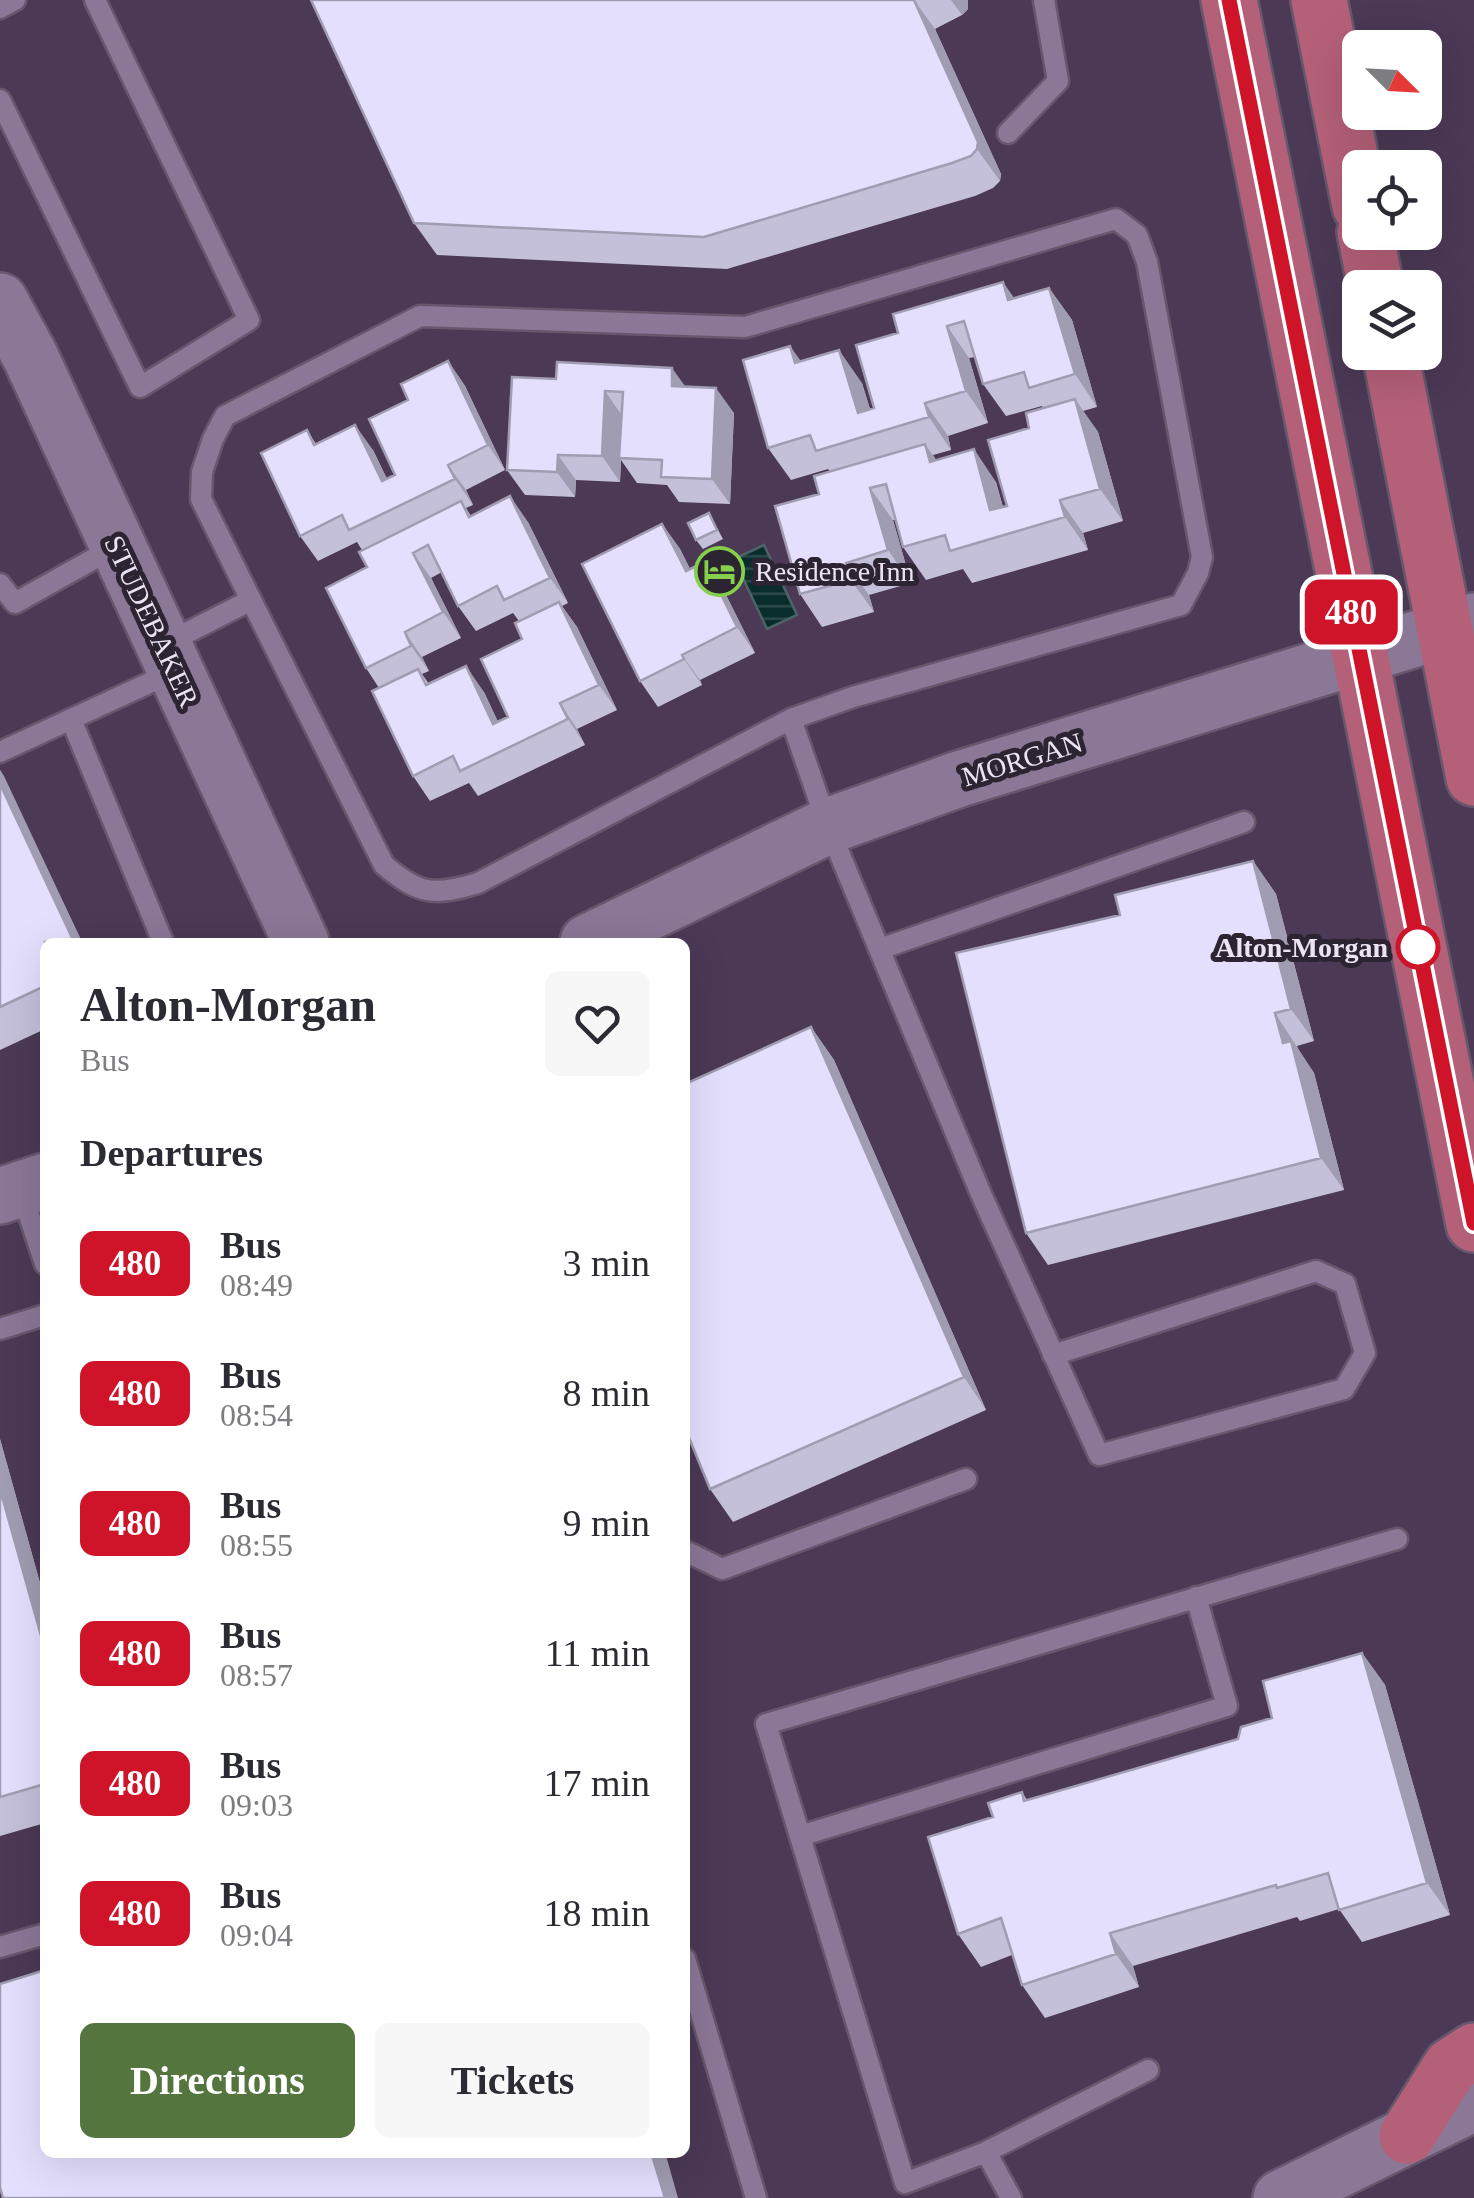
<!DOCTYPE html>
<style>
body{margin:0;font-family:Georgia,serif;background:#f7f7f7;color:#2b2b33;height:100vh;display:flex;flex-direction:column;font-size:38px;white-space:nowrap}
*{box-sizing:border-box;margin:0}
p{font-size:32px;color:#7c7c81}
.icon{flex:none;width:55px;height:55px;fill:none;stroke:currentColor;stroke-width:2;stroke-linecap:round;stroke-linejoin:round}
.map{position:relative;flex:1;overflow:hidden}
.drawer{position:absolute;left:40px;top:938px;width:650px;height:1220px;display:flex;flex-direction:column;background:#fff;border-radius:15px;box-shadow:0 10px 40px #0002}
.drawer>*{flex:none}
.badge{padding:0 20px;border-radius:15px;font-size:35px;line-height:65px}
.needle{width:65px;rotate:114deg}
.fabs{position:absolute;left:1342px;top:30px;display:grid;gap:20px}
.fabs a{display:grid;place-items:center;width:100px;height:100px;border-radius:15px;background:#fff;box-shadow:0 10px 40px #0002;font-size:50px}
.map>.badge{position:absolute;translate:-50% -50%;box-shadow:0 0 0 5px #fff}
h2{padding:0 40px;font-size:38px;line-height:90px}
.round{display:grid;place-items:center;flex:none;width:105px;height:105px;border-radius:15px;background:#f7f7f7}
.headline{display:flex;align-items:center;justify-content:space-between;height:170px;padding:0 40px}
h1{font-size:48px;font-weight:700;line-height:75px}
.primary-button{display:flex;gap:20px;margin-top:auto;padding:20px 40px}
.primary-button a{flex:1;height:115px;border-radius:15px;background:#54753e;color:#fff;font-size:40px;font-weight:700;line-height:115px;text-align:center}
.primary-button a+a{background:#f7f7f7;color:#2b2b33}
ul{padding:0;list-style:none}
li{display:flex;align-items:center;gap:30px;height:130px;padding:0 40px}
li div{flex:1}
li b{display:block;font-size:38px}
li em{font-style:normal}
li .badge{min-width:110px;font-weight:700;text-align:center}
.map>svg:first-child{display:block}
</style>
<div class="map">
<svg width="1474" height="2198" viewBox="0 0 1474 2198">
<defs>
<pattern id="water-rules" width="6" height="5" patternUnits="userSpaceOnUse" patternTransform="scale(2.5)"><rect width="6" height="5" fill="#092c2c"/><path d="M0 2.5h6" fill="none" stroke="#2d4a4b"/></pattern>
</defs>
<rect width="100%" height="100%" fill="#4b3955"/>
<path fill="url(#water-rules)" stroke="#4e6368" stroke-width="2.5" d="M 764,545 L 797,615 L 767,629 L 734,559 Z"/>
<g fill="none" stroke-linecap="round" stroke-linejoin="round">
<defs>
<path id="lane" d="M 0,8 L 15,0
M 0,100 L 140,387 L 249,320 L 95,0
M 1008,133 L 1058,81 L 1044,0
M 0,584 L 15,603 L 115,547
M 165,644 L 251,600 L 201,499 L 202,472 L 213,439 L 225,416 L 420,316 L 745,327 L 1116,219 L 1137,235 L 1147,262 L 1202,557 L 1198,573 L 1181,605 L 853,697 L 791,719 L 478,883 C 435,896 419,895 384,865 L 251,600
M 71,719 L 163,942
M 791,719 L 828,826 L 981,1194 L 1099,1455 L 1344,1389 L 1365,1353 L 1345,1284 L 1316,1271 L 1053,1355
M 0,752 L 173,672
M 880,949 L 1244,822
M 21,1191 L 45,1264
M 0,1329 L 45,1315
M 685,1551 L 722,1569 L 966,1479
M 800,1836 L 1227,1706 L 1196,1597
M 0,1947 L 45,1934
M 685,1959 L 756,2198
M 986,2152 L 1148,2070
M 1011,2198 L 986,2152 L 905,2183 L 766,1724 L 1397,1539"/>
<path id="secondary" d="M 0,301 L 30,356 L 301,942
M 588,942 L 828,826 L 959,779 L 1474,621
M 0,1196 L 45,1181
M 1281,2198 L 1474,2103"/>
<path id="primary" d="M 1229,0 L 1474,1224
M 1319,0 L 1360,206
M 1365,232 L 1376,288
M 1390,352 L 1474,778
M 1407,2136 L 1451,2066 L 1474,2051"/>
</defs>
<use href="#lane" stroke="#66576d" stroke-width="25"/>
<use href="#secondary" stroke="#66576d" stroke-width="60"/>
<use href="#primary" stroke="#66576d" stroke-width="60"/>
<use href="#lane" stroke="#8b7796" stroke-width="20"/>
<use href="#secondary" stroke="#8b7796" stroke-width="55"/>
<use href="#primary" stroke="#b46078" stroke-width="55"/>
</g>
<path fill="#c4c0da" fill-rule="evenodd" d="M 311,0 L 968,0 L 968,9 L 962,15 L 935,29 L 1001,174 L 1000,181 L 993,188 L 975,196 L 727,269 L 437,255 L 414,223 Z
M 1049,288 L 1072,320 L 1097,407 L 1083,411 L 1098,432 L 1123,521 L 1083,533 L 1088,550 L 972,583 L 963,569 L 926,580 L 903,547 L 896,520 L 893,520 L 911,583 L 869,595 L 874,612 L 822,627 L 800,594 L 819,494 L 830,471 L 828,469 L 791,480 L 768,448 L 801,361 L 862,383 L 870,409 L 874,408 L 856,345 ZM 975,357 L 983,384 L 1006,416 L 1042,406 L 1043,408 L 1029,428 L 1007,506 L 1003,507 L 996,482 L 936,460 L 933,455 L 951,450 L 948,436 L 988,423 L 969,358 Z
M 448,361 L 465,386 L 505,470 L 466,490 L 473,505 L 466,508 L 471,516 L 528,522 L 568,603 L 562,606 L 577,627 L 617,710 L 577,729 L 585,745 L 478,796 L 469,783 L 430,801 L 413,776 L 379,688 L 366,668 L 367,567 L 362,550 L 357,542 L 318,561 L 300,536 L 307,430 L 316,444 L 373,450 L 387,479 L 395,475 L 408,400 ZM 442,572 L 458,606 L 476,631 L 513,613 L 519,621 L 522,639 L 508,717 L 498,722 L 484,692 L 429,684 L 422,674 L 429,671 L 422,657 L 461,638 L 431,578 Z
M 512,377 L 686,387 L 734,413 L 730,504 L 679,502 L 667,485 L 637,483 L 621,460 L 620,482 L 576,480 L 575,497 L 525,495 L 507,470 Z
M 709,513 L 723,539 L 703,549 L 696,540 Z
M 662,524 L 680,549 L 690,569 L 722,587 L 755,653 L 700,680 L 702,685 L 658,707 L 640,681 Z
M 0,770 L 82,942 L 45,942 L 45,1029 L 0,1050 Z
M 1253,861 L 1276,894 L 1314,1041 L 1297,1046 L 1299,1051 L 1314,1073 L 1344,1190 L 1048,1265 L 1026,1233 L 1120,915 Z
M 811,1027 L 834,1060 L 986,1410 L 733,1522 L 710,1489 Z
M 0,1439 L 45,1601 L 45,1823 L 0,1836 Z
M 1362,1653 L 1385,1685 L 1450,1915 L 1362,1942 L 1339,1909 L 1300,1921 L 1297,1917 L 1133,1966 L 1139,1987 L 1045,2018 L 1022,1985 L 1012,1955 L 981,1967 L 958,1934 L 993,1817 L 1022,1792 L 1027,1800 L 1238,1739 L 1272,1718 Z"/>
<path fill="#a09cb1" d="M 914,0 L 935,29 L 1001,174 L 1000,181 L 977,149 Z
M 951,0 L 968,0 L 968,9 L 962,15 Z
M 1003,282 L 1026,315 L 1008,300 Z
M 1049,288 L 1072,320 L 1097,407 L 1075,374 Z
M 947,326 L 969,358 L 988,423 L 966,391 Z
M 790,346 L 813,378 L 795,363 Z
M 839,350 L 862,383 L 877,433 L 858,413 Z
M 448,361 L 465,386 L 505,470 L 488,445 Z
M 672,368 L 690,393 L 672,386 Z
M 716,388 L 734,413 L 730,504 L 712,479 Z
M 605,391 L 623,417 L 620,482 L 602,456 Z
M 1075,399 L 1098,432 L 1123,521 L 1100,489 Z
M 925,403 L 948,436 L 951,450 L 929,417 Z
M 355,425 L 373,450 L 400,506 L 382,481 Z
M 925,444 L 948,477 L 930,462 Z
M 974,449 L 996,482 L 1010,533 L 990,510 Z
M 558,455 L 576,480 L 575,497 L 557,472 Z
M 448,465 L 466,490 L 473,505 L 455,479 Z
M 870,488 L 893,520 L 911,583 L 888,550 Z
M 510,496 L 528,522 L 568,603 L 550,578 Z
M 1060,500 L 1083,533 L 1088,550 L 1065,517 Z
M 662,524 L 680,549 L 704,597 L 686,571 Z
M 413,553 L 431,578 L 461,638 L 443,612 Z
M 705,562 L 722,587 L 755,653 L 737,627 Z
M 846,563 L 869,595 L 874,612 L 851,580 Z
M 559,602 L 577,627 L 617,710 L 599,685 Z
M 405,632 L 422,657 L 429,671 L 411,646 Z
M 682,655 L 700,680 L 702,685 L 684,659 Z
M 466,666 L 484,692 L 511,750 L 493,724 Z
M 560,703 L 577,729 L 585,745 L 568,719 Z
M 0,770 L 4,776 L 82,942 L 74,942 L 0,784 Z
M 1253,861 L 1276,894 L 1314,1041 L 1291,1009 Z
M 1275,1013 L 1314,1073 L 1344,1190 L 1321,1158 L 1283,1043 Z
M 811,1027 L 834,1060 L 986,1410 L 964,1377 Z
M 0,1439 L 45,1601 L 45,1650 L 0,1489 Z
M 1362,1653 L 1385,1685 L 1450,1915 L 1427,1883 Z
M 1110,1933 L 1133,1966 L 1139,1987 L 1116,1954 Z
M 651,2152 L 665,2152 L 678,2198 L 665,2198 Z"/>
<path fill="#e4dffd" stroke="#a09cb1" stroke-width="2.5" d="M 311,0 L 914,0 L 978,142 L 977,149 L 971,156 L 952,163 L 704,237 L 414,223 Z
M 1003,282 L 1008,300 L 1049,288 L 1075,374 L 1029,388 L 1024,372 L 983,384 L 964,321 L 947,326 L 966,391 L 925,403 L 929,417 L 816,451 L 810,435 L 768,448 L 743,360 L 790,346 L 795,363 L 839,350 L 858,413 L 874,408 L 856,345 L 898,333 L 893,314 Z
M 448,361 L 488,445 L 448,465 L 455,479 L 349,530 L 342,515 L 300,536 L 261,453 L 307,430 L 314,445 L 355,425 L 382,481 L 395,475 L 369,419 L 408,400 L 401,384 Z
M 557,362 L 672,368 L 672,386 L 716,388 L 712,479 L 661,477 L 662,460 L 619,458 L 623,392 L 605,391 L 602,456 L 558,455 L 557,472 L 507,470 L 512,377 L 556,379 Z
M 1075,399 L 1100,489 L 1060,500 L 1065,517 L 950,551 L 945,535 L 903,547 L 886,484 L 870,488 L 888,550 L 846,563 L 851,580 L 800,594 L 775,506 L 819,494 L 814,476 L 925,444 L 930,462 L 974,449 L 990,510 L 1007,506 L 988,440 L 1029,428 L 1026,413 Z
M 510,496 L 550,578 L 504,600 L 497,586 L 458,606 L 428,545 L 413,553 L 443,612 L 405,632 L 411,646 L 366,668 L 326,588 L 367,567 L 359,552 L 461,501 L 469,517 Z
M 709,513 L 717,530 L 696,540 L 688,523 Z
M 662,524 L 686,571 L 705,562 L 737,627 L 682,655 L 684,659 L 640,681 L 582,564 Z
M 559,602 L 599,685 L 560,703 L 568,719 L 460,771 L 453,756 L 413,776 L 372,691 L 418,669 L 426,685 L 466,666 L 493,724 L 508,717 L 481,659 L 522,639 L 515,623 Z
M 0,784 L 74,942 L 45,942 L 45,986 L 0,1007 Z
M 1253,861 L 1291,1009 L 1275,1013 L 1283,1043 L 1291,1041 L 1321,1158 L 1026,1233 L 956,953 L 1120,915 L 1115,895 Z
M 811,1027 L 964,1377 L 710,1489 L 685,1428 L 685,1084 Z
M 0,1489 L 45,1650 L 45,1784 L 0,1797 Z
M 1362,1653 L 1427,1883 L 1339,1910 L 1328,1873 L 1277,1888 L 1276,1885 L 1110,1933 L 1116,1954 L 1022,1985 L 1001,1918 L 958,1934 L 928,1837 L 993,1817 L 988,1803 L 1022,1792 L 1024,1801 L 1238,1739 L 1241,1727 L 1272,1718 L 1263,1681 Z
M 45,1970 L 45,2152 L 651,2152 L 665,2198 L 3,2198 L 0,2187 L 0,1984 Z"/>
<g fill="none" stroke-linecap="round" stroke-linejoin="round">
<defs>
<path id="line" d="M 1229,0 L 1474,1223"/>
</defs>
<use href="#line" stroke="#fff" stroke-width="22"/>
<use href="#line" stroke="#cf1429" stroke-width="15"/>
</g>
<defs>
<symbol id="hotel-ring" viewBox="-11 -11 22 22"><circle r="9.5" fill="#2c2431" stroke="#85cf4c" stroke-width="1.5"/><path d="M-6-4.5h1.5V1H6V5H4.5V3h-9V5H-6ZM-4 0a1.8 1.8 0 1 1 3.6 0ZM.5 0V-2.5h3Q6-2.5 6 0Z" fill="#85cf4c"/></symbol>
</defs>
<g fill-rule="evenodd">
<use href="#hotel-ring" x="692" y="544" width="55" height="55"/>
</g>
<circle fill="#fff" stroke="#cf1429" stroke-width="5" cx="1418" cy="947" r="20"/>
<g text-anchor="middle" stroke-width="10" stroke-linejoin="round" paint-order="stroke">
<g font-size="28" fill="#eee3f4" stroke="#2c2431" text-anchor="start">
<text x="755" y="581">Residence Inn</text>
</g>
<g font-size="28" fill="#eee3f4" stroke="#2c2431">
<text transform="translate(152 621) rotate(65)" y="10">STUDEBAKER</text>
<text transform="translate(1022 759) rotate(-17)" y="10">MORGAN</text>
</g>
<g font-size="28" font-weight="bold" fill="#eee3f4" stroke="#2c2431" text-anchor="end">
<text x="1388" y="957">Alton-Morgan</text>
</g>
</g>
</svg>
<div class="fabs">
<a><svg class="needle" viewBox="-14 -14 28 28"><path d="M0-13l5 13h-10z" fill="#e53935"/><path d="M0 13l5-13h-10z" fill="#7c7c81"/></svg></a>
<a><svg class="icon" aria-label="locate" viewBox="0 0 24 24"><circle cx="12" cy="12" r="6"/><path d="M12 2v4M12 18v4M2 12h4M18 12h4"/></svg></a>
<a><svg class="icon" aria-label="layers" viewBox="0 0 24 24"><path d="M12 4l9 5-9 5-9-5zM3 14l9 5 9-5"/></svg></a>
</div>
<b class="badge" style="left:1351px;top:612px;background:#cf1429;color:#fff">480</b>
<section class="drawer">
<div class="headline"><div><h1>Alton-Morgan</h1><p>Bus</p></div><a class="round"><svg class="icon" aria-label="heart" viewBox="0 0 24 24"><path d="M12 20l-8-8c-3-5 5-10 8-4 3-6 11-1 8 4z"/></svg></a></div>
<h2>Departures</h2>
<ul>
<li><span class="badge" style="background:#cf1429;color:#fff">480</span><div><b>Bus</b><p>08:49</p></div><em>3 min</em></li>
<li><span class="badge" style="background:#cf1429;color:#fff">480</span><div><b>Bus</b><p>08:54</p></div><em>8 min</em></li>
<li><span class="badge" style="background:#cf1429;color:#fff">480</span><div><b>Bus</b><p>08:55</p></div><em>9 min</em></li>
<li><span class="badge" style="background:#cf1429;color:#fff">480</span><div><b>Bus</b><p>08:57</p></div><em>11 min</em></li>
<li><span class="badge" style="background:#cf1429;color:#fff">480</span><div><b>Bus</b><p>09:03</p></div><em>17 min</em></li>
<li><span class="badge" style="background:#cf1429;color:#fff">480</span><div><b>Bus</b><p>09:04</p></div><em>18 min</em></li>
</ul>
<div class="primary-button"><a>Directions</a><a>Tickets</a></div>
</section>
</div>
